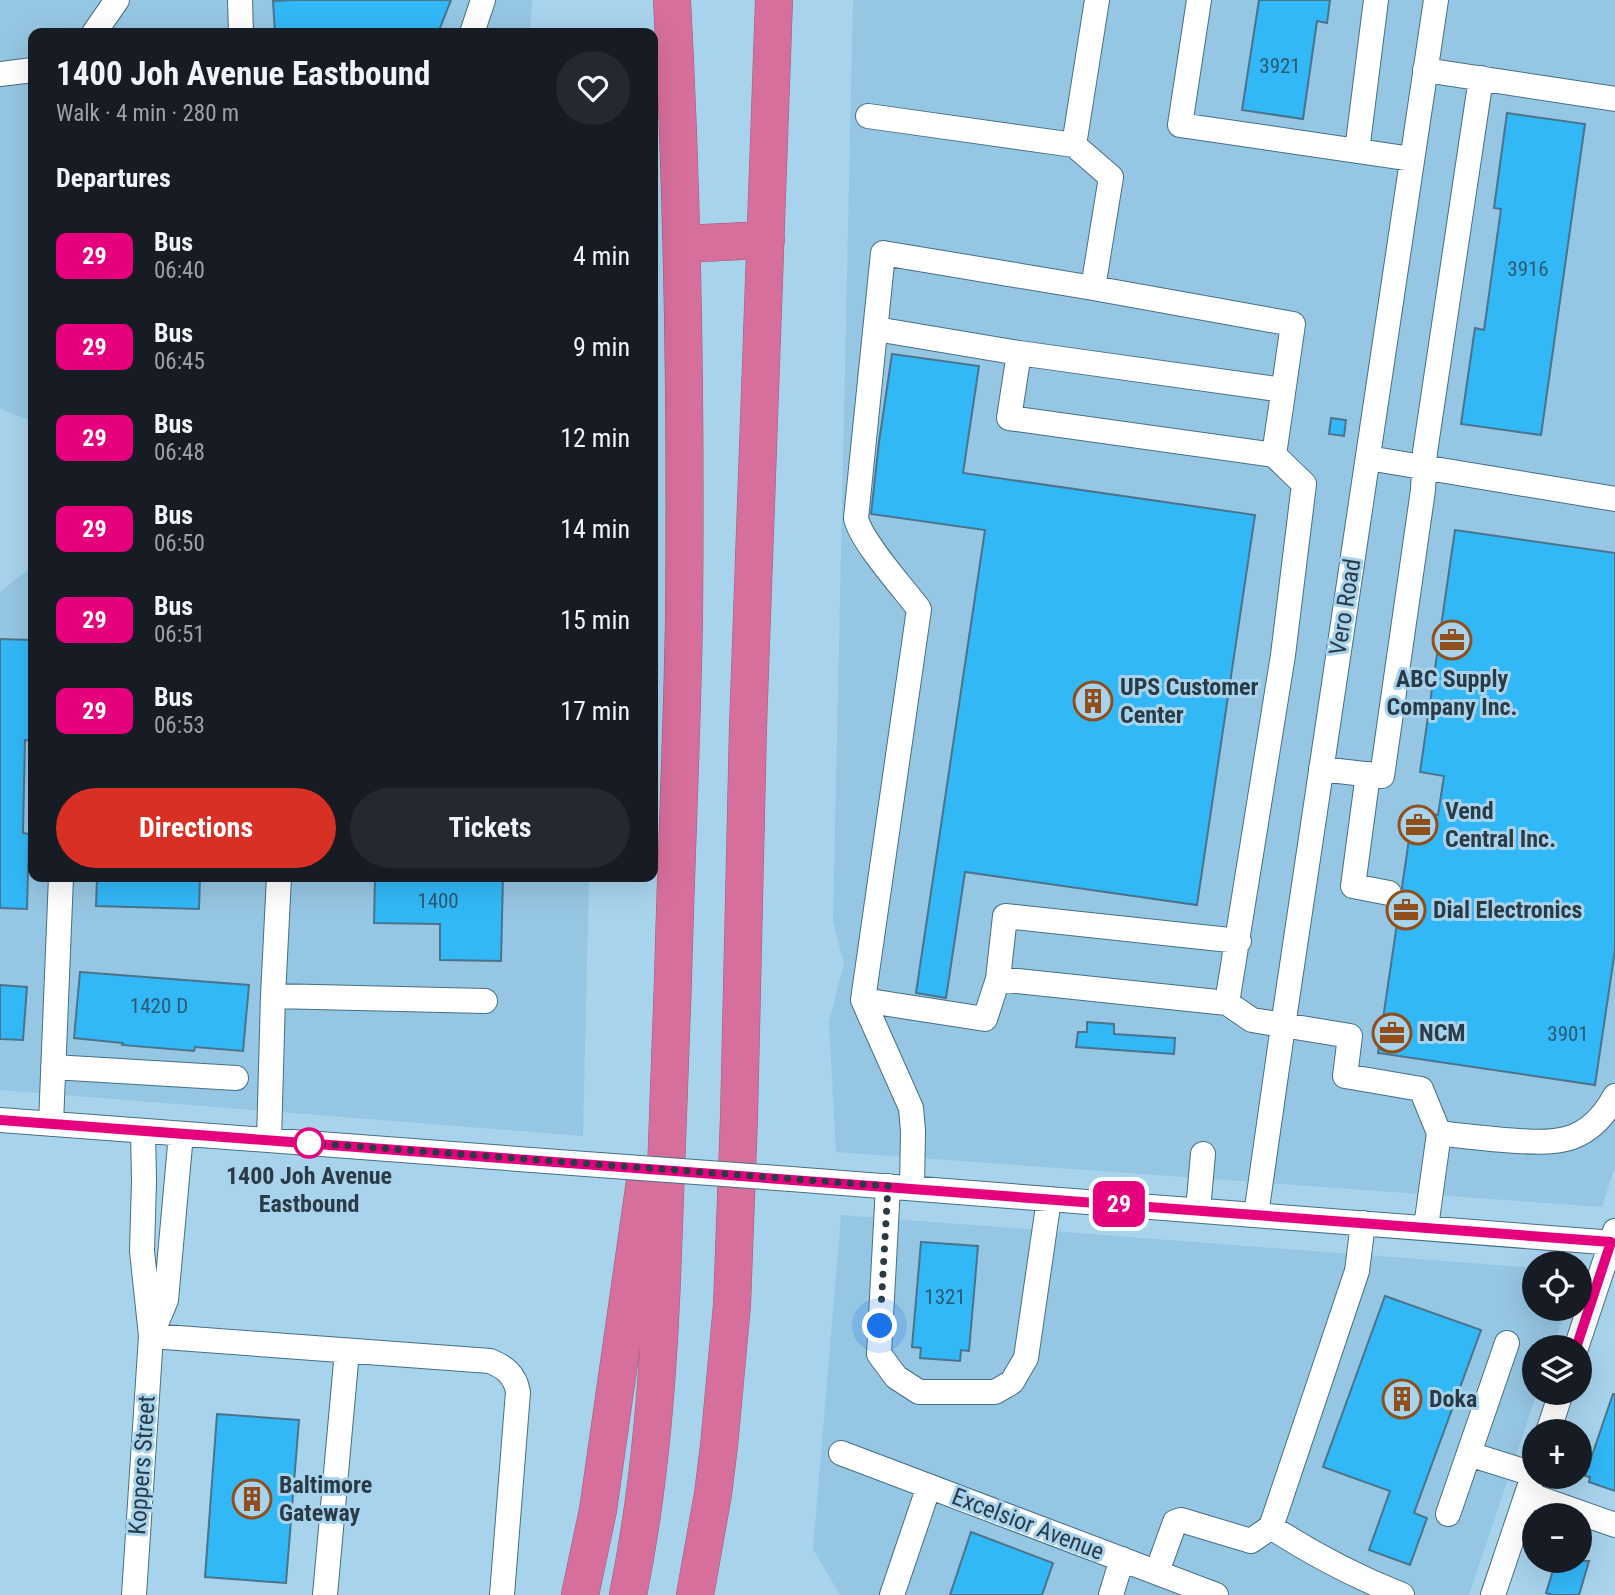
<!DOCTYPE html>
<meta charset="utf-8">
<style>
body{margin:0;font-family:"Roboto Condensed",sans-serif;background:#242831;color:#f1f3f6;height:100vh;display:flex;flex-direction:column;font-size:26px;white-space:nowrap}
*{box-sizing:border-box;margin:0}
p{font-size:23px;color:#9ea1a6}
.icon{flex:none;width:38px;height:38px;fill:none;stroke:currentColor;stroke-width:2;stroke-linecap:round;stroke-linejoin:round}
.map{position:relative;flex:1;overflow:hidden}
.panel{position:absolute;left:28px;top:28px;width:630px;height:854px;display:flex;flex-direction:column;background:#171b24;border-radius:14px;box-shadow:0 7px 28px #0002}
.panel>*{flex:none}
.badge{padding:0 14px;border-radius:10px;font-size:24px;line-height:46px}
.fabs{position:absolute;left:1522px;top:1251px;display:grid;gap:14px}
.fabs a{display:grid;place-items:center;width:70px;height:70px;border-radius:50%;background:#171b24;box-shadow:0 7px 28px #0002;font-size:35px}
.you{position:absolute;width:35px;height:35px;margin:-18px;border:5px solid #fff;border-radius:50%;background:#1a73e8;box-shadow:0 0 0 10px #1a73e833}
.map>.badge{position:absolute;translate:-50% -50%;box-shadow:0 0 0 4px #fff}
h2{padding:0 28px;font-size:26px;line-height:63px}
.round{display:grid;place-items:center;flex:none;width:74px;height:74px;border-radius:37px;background:#242831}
.headline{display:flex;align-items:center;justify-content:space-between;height:119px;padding:0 28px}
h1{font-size:33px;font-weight:700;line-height:52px}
.button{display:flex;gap:14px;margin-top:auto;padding:14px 28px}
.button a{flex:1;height:80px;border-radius:42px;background:#d93025;color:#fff;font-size:28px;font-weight:700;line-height:80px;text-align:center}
.button a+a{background:#242831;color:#f1f3f6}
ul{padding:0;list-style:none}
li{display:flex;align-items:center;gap:21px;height:91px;padding:0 28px}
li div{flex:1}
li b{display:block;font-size:26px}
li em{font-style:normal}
li .badge{min-width:77px;font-weight:700;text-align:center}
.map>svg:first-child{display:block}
</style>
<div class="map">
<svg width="1615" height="1595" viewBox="0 0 1615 1595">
<rect width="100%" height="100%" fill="#a8d3ed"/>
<path fill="#95c6e3" d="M 0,0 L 532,0 L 530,33 L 33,33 L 33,421 L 0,409 Z
M 853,0 L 1615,0 L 1615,1166 L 1602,1207 L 836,1152 L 829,1022 L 844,963 L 833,922 Z
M 33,566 L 33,877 L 589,877 L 583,1136 L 0,1090 L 0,592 Z
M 841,1215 L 1535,1268 L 1535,1309 L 1566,1309 L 1553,1347 L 1535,1348 L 1535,1393 L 1537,1393 L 1469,1595 L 840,1595 L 813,1549 Z"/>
<path fill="#32b8f7" stroke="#4b738b" stroke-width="2" d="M 292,0 L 451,0 L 438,33 L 275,33 L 273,1 Z
M 1259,0 L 1330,0 L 1327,23 L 1317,21 L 1303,119 L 1242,110 Z
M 1507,113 L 1585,124 L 1541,435 L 1461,424 L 1475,328 L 1484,330 L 1501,209 L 1494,208 Z
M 892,354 L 979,366 L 963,473 L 1255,515 L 1197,905 L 965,872 L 946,998 L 916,993 L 985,530 L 871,514 L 879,442 Z
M 1331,418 L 1346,420 L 1344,436 L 1329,434 Z
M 1455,530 L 1615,553 L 1615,950 L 1595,1085 L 1378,1053 L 1400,903 L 1404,895 L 1402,887 L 1413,812 L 1438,815 L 1444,776 L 1420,772 Z
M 0,639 L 33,640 L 30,741 L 25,740 L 23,833 L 29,834 L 27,909 L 0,908 Z
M 97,877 L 200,877 L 199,909 L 96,906 Z
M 375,877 L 503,877 L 501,961 L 440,960 L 440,924 L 374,923 Z
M 80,972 L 249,985 L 243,1051 L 195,1047 L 194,1051 L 122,1045 L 123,1043 L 74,1038 Z
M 0,985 L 27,987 L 23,1040 L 0,1039 Z
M 1087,1022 L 1114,1024 L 1114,1034 L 1175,1038 L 1174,1054 L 1076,1047 L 1078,1032 L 1087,1032 Z
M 921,1242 L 978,1246 L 969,1351 L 961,1350 L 960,1361 L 920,1358 L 921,1348 L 912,1347 Z
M 1385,1296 L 1481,1330 L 1414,1513 L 1427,1518 L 1410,1565 L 1369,1550 L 1390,1491 L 1323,1467 Z
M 1613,1394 L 1615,1394 L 1615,1491 L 1589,1482 L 1590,1477 L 1585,1476 Z
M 217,1414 L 299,1420 L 286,1583 L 205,1577 Z
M 971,1532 L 1053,1563 L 1042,1595 L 950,1595 Z
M 1556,1561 L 1589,1561 L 1579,1595 L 1553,1595 L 1546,1593 Z"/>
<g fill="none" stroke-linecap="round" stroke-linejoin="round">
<defs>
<path id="minor" d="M 240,0 L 241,33
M 1199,0 L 1180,125 L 1412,159
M 94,33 L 117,0
M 472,33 L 483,0
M 1425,70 L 1615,99
M 0,74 L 33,70
M 868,116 L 1074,145
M 1357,151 L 1376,0
M 1093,288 L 1111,177 L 1074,145 L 1097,0
M 876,329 L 1019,353 L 1283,390
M 1019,353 L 1009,418 L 1274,455
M 1368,458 L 1615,499
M 1321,769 L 1382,776 L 1423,490 L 1425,452 L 1481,78
M 1368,774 L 1353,886 L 1389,893
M 998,979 L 1005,916 L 1239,941
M 273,996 L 485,1001
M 863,1000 L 985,1019 L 998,979 L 1227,1003
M 53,1067 L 236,1078
M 0,1120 L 599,1165
M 51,1124 L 61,877
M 143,1131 L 144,1181 L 142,1251 L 151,1336 L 166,1300 L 181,1134
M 269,1140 L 273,996 L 279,877
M 791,1179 L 1615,1243
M 888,1186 L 879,1354 L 896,1377 L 919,1392 L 995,1392 L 1012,1382 L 1026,1358 L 1049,1199
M 912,1188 L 913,1131 L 911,1108 L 863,1000 L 919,609 C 904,589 860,540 856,518 L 883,253 L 1093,288 L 1293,324 L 1274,455 L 1304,484 L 1283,655 L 1227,1003 L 1252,1020 L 1350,1036 L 1345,1076 L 1421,1089 L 1439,1133
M 1198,1210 L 1203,1154
M 1256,1215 L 1283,1026 L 1436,0
M 1426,1227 L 1439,1133 C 1461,1136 1482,1138 1504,1140 C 1555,1144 1588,1146 1615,1096
M 1576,1348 L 1615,1231
M 1548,1432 L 1561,1393
M 841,1453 L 1216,1595
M 1469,1454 L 1533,1474
M 1527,1494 L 1615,1525
M 1448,1514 L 1507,1343
M 1271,1527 C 1314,1555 1354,1576 1402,1595
M 1157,1572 L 1175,1522 L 1181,1520 L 1251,1541 L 1271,1527 L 1357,1271 L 1363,1223
M 134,1595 L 151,1336 L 490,1361 C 505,1367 515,1375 518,1392 L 502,1595
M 325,1595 L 347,1351
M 892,1595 L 929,1486
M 1111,1595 L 1122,1559
M 1493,1595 L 1535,1470"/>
<path id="highway" d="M 682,244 L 766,240
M 580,1595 L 598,1510 L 645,1181
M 628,1595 C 651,1482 659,1367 663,1252 C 667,1161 670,1070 673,979 C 676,859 682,738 684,618 C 686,412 683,206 672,0
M 695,1595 L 713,1494 L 719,1446 L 732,1305 L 739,1117 L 748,727 L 774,0"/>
</defs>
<use href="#minor" stroke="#466f86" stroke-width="26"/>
<use href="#highway" stroke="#9a5d7e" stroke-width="38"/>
<use href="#minor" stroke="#fff" stroke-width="24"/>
<use href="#highway" stroke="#d76f9c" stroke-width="37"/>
<defs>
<path id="minor-bridge" d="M 599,1165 L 791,1179"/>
</defs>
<use href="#minor-bridge" stroke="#466f86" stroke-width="26" stroke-linecap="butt"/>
<use href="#minor-bridge" stroke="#fff" stroke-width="24"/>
</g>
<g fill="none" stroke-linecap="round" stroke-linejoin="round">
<defs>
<path id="line" d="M 0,1120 L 1611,1242 L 1576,1348"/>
</defs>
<use href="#line" stroke="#fff" stroke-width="16"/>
<use href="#line" stroke="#e6007e" stroke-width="10"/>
<path stroke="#2a3b46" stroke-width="7" stroke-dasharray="0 12.6" d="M 309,1143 L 297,1142 L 888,1186 L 880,1326"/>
</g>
<defs>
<symbol id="office-ring" viewBox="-11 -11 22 22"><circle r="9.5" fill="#a8d3ed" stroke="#904e1b" stroke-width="1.5"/><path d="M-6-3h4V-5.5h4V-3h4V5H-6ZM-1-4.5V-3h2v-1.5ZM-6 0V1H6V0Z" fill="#904e1b"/></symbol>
<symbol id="building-ring" viewBox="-11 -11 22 22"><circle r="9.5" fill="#a8d3ed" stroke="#904e1b" stroke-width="1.5"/><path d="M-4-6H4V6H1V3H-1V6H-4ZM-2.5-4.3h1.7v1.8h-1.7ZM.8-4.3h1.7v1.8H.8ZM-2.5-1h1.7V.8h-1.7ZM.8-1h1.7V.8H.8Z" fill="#904e1b"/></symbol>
</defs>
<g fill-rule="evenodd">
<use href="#office-ring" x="1430" y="618" width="44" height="44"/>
<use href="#building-ring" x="1071" y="679" width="44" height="44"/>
<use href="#office-ring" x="1396" y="803" width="44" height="44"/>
<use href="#office-ring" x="1384" y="888" width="44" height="44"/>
<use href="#office-ring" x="1370" y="1011" width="44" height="44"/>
<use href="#building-ring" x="1380" y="1377" width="44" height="44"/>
<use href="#building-ring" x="230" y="1477" width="44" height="44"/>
</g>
<circle fill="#fff" stroke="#e6007e" stroke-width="3.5" cx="309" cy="1143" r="14"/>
<g text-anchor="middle" stroke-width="6" stroke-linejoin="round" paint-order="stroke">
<g font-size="21" fill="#2c5a72">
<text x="1280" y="73">3921</text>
<text x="1528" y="276">3916</text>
<text x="438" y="908">1400</text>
<text x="159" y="1013">1420 D</text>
<text x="1568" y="1041">3901</text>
<text x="945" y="1304">1321</text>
</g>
<g font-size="24" fill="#2a3b46" stroke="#a8d3ed">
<text transform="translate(1345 607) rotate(-81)" y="8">Vero Road</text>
<text transform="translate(142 1465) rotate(-86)" y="8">Koppers Street</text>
<text transform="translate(1028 1524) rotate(21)" y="8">Excelsior Avenue</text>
</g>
<g font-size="24" font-weight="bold" fill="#2a3b46" stroke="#a8d3ed" text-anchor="start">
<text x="1452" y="687" text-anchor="middle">ABC Supply<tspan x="1452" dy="28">Company Inc.</tspan></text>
<text x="1120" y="695">UPS Customer<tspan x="1120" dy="28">Center</tspan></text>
<text x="1445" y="819">Vend<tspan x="1445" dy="28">Central Inc.</tspan></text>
<text x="1433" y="918">Dial Electronics</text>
<text x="1419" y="1041">NCM</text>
<text x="1429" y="1407">Doka</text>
<text x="279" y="1493">Baltimore<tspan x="279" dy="28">Gateway</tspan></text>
</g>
<g font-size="24" font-weight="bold" fill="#2a3b46" stroke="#a8d3ed">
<text x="309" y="1184">1400 Joh Avenue<tspan x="309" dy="28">Eastbound</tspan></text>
</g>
</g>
</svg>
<div class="fabs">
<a><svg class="icon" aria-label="locate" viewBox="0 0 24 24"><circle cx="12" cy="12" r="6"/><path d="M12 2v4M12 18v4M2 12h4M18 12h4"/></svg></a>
<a><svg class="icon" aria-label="layers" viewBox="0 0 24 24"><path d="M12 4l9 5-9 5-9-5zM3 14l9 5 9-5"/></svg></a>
<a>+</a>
<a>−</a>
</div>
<div class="you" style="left:880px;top:1326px"></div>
<b class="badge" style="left:1119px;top:1204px;background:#e6007e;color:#fff">29</b>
<section class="panel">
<div class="headline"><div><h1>1400 Joh Avenue Eastbound</h1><p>Walk · 4 min · 280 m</p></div><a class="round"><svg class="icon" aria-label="heart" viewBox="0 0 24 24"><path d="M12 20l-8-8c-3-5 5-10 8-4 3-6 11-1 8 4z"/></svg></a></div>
<h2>Departures</h2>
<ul>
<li><span class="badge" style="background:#e6007e;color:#fff">29</span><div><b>Bus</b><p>06:40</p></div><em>4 min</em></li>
<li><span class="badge" style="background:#e6007e;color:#fff">29</span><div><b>Bus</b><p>06:45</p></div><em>9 min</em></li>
<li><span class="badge" style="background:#e6007e;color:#fff">29</span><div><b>Bus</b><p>06:48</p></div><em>12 min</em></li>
<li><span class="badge" style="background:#e6007e;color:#fff">29</span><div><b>Bus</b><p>06:50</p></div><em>14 min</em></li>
<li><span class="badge" style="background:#e6007e;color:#fff">29</span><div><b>Bus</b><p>06:51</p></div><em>15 min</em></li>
<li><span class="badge" style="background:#e6007e;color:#fff">29</span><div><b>Bus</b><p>06:53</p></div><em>17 min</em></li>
</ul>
<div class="button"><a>Directions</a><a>Tickets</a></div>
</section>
</div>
